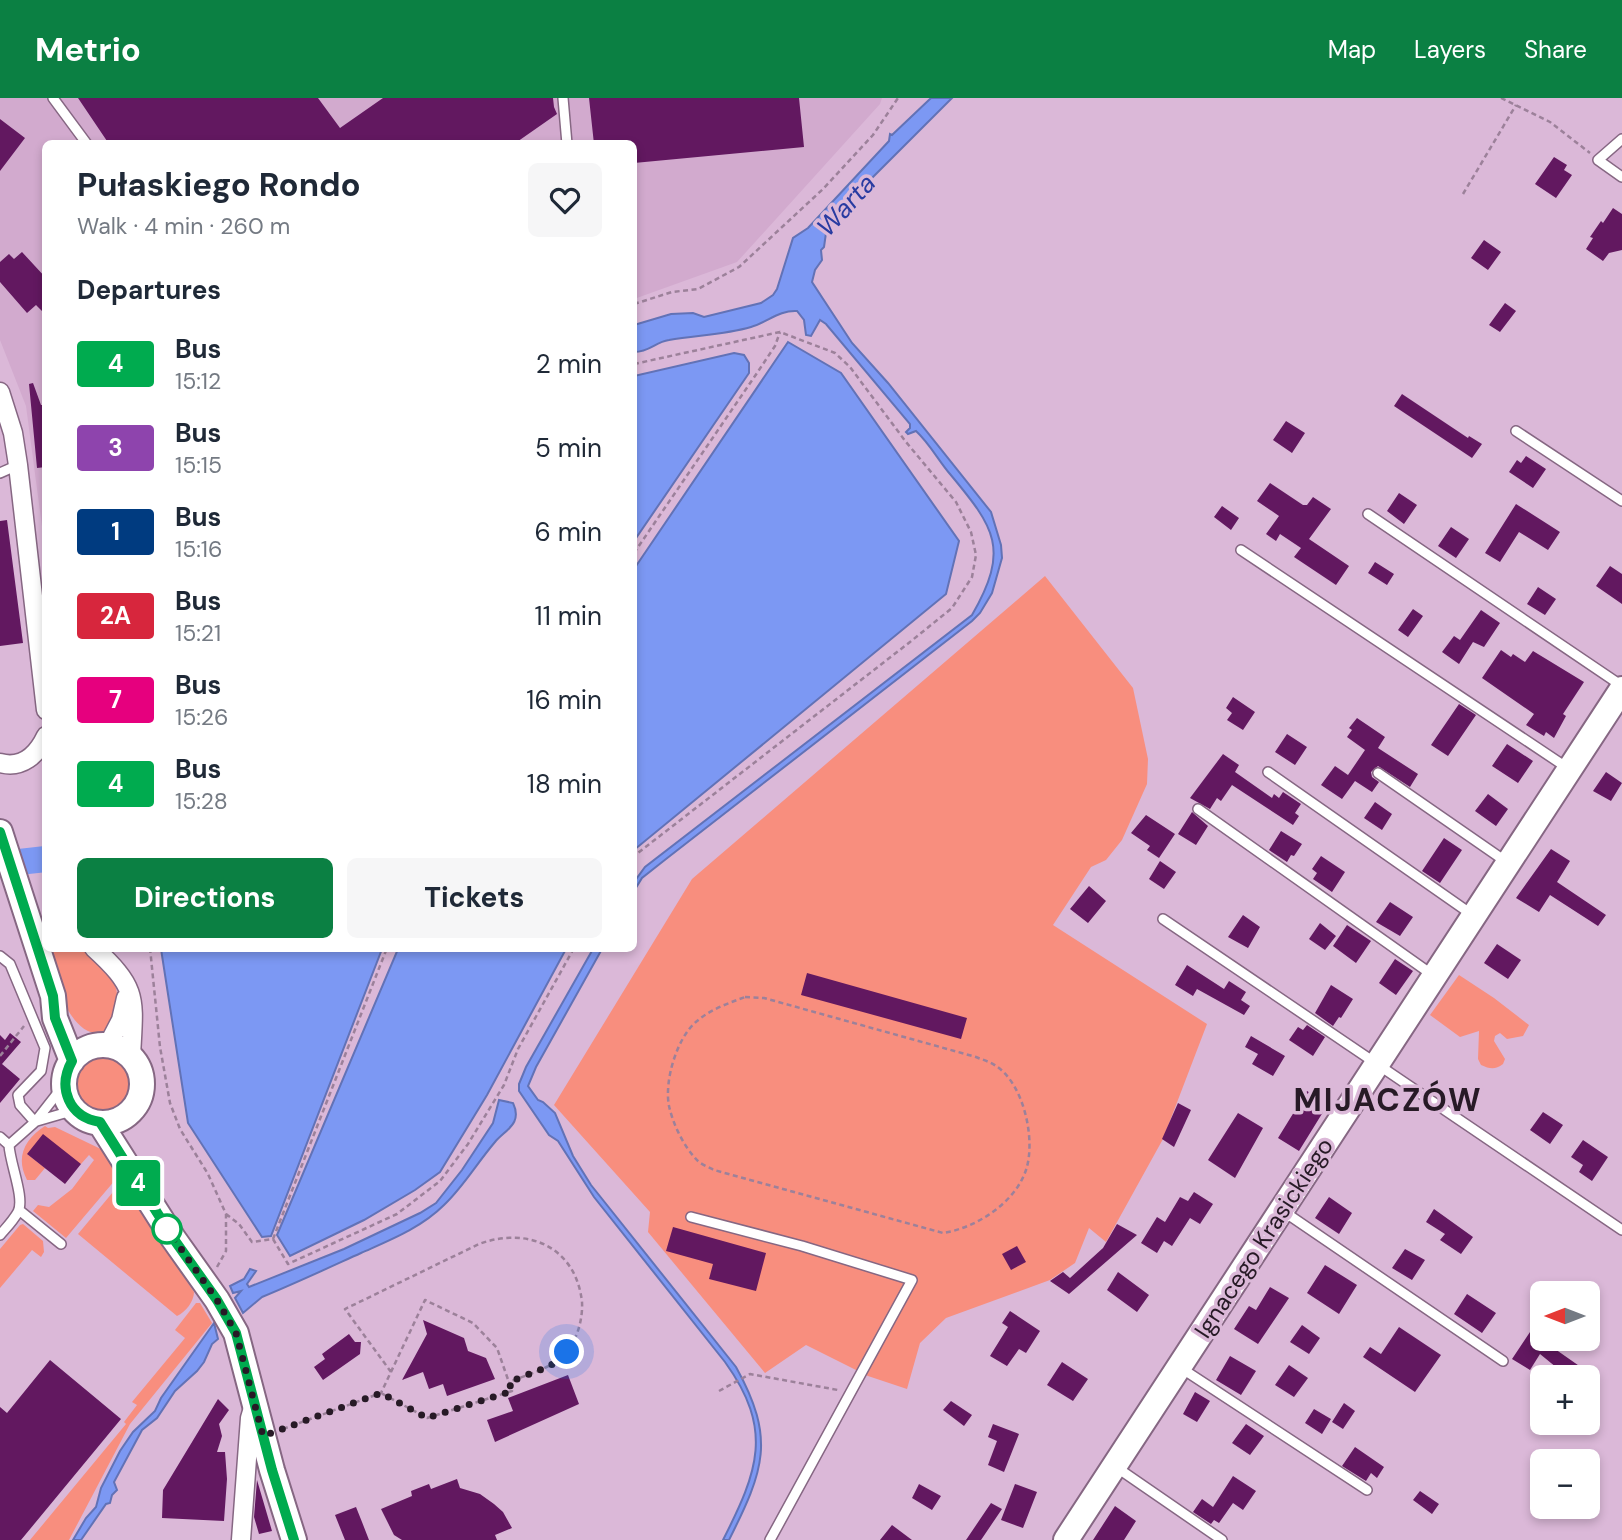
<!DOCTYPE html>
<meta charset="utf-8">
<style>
body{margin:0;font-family:"DM Sans",sans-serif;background:#f6f6f7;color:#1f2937;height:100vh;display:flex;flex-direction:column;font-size:26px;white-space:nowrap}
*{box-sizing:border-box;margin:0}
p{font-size:23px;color:#747a83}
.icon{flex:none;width:38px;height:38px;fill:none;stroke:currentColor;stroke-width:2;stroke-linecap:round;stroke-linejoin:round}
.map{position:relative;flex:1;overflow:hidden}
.side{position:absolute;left:42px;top:42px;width:595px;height:812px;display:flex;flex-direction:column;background:#fff;border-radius:10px;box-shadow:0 4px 10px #0003}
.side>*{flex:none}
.badge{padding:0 14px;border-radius:5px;font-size:24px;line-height:46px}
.needle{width:46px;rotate:270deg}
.buttons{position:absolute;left:1530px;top:1183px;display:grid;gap:14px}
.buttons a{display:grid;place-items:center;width:70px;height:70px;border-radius:10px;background:#fff;box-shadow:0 4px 10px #0003;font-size:35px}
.you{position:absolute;width:35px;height:35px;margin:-18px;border:5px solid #fff;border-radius:50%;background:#1a73e8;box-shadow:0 0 0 10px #1a73e833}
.map>.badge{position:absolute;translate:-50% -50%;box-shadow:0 0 0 4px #fff}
h2{padding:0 35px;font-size:26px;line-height:63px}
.round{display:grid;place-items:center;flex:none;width:74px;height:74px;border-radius:10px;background:#f6f6f7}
.summary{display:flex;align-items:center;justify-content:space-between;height:119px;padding:0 35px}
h1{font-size:33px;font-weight:700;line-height:52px}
.primary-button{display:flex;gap:14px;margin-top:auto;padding:14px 35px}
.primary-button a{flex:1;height:80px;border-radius:10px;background:#0b8043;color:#fff;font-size:28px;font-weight:700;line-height:80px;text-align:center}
.primary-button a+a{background:#f6f6f7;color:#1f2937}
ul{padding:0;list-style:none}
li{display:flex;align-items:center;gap:21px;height:84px;padding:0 35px}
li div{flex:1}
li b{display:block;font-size:26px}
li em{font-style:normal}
li .badge{min-width:77px;font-weight:700;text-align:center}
header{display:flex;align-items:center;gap:42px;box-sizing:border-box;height:98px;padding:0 35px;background:#0b8043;color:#fff}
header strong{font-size:33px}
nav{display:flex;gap:38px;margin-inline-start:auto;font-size:24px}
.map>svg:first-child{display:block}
</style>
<header>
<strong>Metrio</strong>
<nav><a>Map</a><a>Layers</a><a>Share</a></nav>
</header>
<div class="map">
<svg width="1622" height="1442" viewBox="0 0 1622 1442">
<rect width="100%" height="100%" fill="#dbb8d8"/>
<path fill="#d2aace" d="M 0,0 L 882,0 L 880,6 L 737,164 L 634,201 L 634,46 L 46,46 L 45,451 L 26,308 L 0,242 Z"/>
<path fill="#f88e7e" d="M 1045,478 L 1133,590 L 1148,661 L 1147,686 L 1122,742 L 1106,762 L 1091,769 L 1053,827 L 1207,926 L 1163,1041 L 1106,1144 L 1089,1130 L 1075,1165 L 1050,1182 L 946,1220 L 920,1245 L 907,1291 L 868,1278 L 806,1247 L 765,1275 L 648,1134 L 650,1114 L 554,1007 L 692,781 Z
M 47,851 L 85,851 C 117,882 128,892 105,935 C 67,942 55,877 47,851 Z
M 1459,877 L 1494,900 L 1529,927 L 1523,938 L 1507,941 L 1500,935 L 1495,938 L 1494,943 L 1505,961 L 1503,966 C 1495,972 1490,971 1481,967 L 1478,961 L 1479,933 L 1460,939 L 1430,917 Z
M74 985a29 29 0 1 1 58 0a29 29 0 1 1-58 0Z
M 45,1028 L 48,1030 L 55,1029 L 107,1054 L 116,1074 L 116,1081 L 66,1140 L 33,1113 L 38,1107 L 49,1109 L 72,1091 L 94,1062 L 89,1057 L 81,1066 L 27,1056 L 45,1070 L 35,1082 L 27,1082 C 15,1059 25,1041 45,1028 Z
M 118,1088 L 125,1089 L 194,1194 C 194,1203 186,1214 177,1218 L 78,1136 Z
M 23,1126 L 43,1143 L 44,1154 L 41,1159 L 32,1152 L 0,1190 L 0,1151 L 20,1127 Z
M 196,1205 L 200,1205 L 212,1225 L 130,1326 L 69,1442 L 30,1442 L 126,1326 L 124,1324 L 137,1307 L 132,1304 L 185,1240 L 175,1232 Z"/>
<path fill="#7c98f3" stroke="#6272b6" stroke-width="2" d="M 931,0 L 952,0 L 839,113 L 827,128 L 824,149 L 821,152 L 822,162 L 815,172 L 812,184 L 852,245 L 888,285 L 991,414 L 1001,447 L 1002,460 L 992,495 L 980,515 L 972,523 L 666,761 L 642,780 L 634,793 L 634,784 L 645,769 L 972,517 C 1010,451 995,430 950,376 C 938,362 930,346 916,333 L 908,336 L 906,334 L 910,330 L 910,326 L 826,226 L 820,222 L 811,238 L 806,237 L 804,222 L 797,213 C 779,212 768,224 751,229 C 724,237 696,237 669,242 C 655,244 650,254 634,254 L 634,227 L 671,216 L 693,215 L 704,219 L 761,205 L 773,197 L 777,191 L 793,140 L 808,130 L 889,43 L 890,36 L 892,37 Z
M 788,244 L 841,275 L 959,443 L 946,496 L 634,752 L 634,471 Z
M 734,255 L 744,257 L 749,265 L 749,275 L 634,443 L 634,278 Z
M 161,851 L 382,851 L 271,1138 L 262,1139 L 188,1025 Z
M 398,851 L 566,851 L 487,997 L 440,1074 L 415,1092 L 364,1122 L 290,1158 L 277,1137 Z
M 593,851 L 602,851 L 536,969 L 528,988 L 538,1002 L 543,1004 L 555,1015 L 573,1058 L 591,1087 L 736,1269 C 776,1341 764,1372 729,1442 L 723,1442 C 758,1373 774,1332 725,1264 L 594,1099 L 558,1043 L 549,1037 L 519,993 L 519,986 L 526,969 Z
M 499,1002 L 513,1005 C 523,1026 505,1032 495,1044 C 477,1065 464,1088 444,1107 C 421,1130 390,1142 361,1155 C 328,1170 296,1185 262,1199 L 243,1215 L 235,1200 L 241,1193 L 233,1195 L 230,1188 L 244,1181 L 250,1171 L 256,1173 L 247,1186 L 249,1189 L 344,1151 L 420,1115 L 436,1105 L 462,1072 L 493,1025 Z
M 214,1225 L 218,1241 L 212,1246 L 204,1264 L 197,1273 L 175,1293 L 157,1320 L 142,1332 L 114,1384 L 117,1392 L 112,1397 L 110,1405 L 106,1406 L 81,1442 L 73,1442 L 86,1420 L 96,1409 L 101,1390 L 120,1353 L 133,1334 L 155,1313 L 161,1300 Z"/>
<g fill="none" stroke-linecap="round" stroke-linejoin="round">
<path stroke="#7c98f3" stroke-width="26" d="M 0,766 L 46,761"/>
</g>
<path fill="#621860" d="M 78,0 L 318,0 L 340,30 L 383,0 L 553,0 L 554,9 L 557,16 L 514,46 L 109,46 Z
M 589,0 L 799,0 L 804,49 L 634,65 L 634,46 L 594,46 Z
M 0,21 L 25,40 L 0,73 Z
M 1554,59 L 1567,67 L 1564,72 L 1572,77 L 1556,100 L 1535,86 Z
M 1613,110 L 1622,116 L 1622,152 L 1609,155 L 1603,163 L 1586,151 L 1593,140 L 1590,139 L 1601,123 L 1603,125 Z
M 1484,142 L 1501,154 L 1488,172 L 1471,160 Z
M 22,154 L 46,180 L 46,217 L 36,207 L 27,215 L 0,184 L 0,164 L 9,156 L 14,161 Z
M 1505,205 L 1516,213 L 1500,234 L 1489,227 Z
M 33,285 L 41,307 L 46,307 L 46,369 L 37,370 L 29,286 Z
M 1402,296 L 1468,340 L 1469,338 L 1482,346 L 1472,360 L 1394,308 Z
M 1286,323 L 1305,335 L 1292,355 L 1273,342 Z
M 1526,358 L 1546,371 L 1533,390 L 1509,374 L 1517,362 L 1521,365 Z
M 1270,385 L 1303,407 L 1307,407 L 1313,399 L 1331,411 L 1309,441 L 1349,468 L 1336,487 L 1294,459 L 1301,450 L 1280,436 L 1276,443 L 1266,436 L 1279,418 L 1257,403 Z
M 1399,395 L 1417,407 L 1404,426 L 1387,413 Z
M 1516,406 L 1560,434 L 1548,452 L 1519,434 L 1500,464 L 1485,455 Z
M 1222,408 L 1239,420 L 1231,432 L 1214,419 Z
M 7,422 L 23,545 L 0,548 L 0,423 Z
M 1451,429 L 1469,441 L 1456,460 L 1438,448 Z
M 1375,464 L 1394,476 L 1387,487 L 1368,475 Z
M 1610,468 L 1622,476 L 1622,506 L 1596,488 Z
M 1538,489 L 1556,501 L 1545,517 L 1527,506 Z
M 1413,511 L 1423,518 L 1408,539 L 1398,532 Z
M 1481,512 L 1500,525 L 1484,549 L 1473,544 L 1459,566 L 1442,554 L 1454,538 L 1460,542 Z
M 1501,552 L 1511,559 L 1513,556 L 1525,564 L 1533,553 L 1584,584 L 1563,616 L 1566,618 L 1554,640 L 1546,634 L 1544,638 L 1526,627 L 1534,616 L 1482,580 Z
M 1233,599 L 1255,614 L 1243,632 L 1227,622 L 1232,615 L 1226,610 Z
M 1459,606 L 1476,617 L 1448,658 L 1431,647 Z
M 1357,620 L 1385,639 L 1378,650 L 1418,676 L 1410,689 L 1378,668 L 1371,674 L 1372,679 L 1379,684 L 1372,694 L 1355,683 L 1342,701 L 1321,687 L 1335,668 L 1348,677 L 1365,652 L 1347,639 L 1352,632 L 1349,630 Z
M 1287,636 L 1307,649 L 1295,667 L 1275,654 Z
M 1507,646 L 1533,663 L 1518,685 L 1492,668 Z
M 1223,656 L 1239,667 L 1235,674 L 1272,700 L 1274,696 L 1279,700 L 1283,694 L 1301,706 L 1295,715 L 1299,718 L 1293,727 L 1232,687 L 1221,703 L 1217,700 L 1210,711 L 1190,700 Z
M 1606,674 L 1622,685 L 1611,703 L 1593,693 Z
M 1488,696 L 1508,711 L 1496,728 L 1475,713 Z
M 1375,704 L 1392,716 L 1382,732 L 1364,720 Z
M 1192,714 L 1208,728 L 1196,747 L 1178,736 Z
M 1146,717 L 1175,736 L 1159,760 L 1147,752 L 1150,748 L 1131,735 Z
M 1281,733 L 1302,746 L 1294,758 L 1291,757 L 1287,764 L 1269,752 Z
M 1444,740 L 1462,752 L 1440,785 L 1422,773 Z
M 1551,751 L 1570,763 L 1557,784 L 1606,817 L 1598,828 L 1550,797 L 1539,814 L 1516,800 Z
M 1321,758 L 1345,774 L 1332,794 L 1313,781 L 1317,775 L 1312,771 Z
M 1160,763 L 1176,774 L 1164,791 L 1149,781 Z
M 1089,788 L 1106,803 L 1088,825 L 1070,811 Z
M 1390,804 L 1413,819 L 1400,838 L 1376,824 Z
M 1243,817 L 1260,829 L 1248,850 L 1228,839 Z
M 1320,825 L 1336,838 L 1325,852 L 1309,841 Z
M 1347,827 L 1371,843 L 1356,865 L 1333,848 Z
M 1497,846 L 1521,862 L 1508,881 L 1484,865 Z
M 1395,861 L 1413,873 L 1396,897 L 1379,885 Z
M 1187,867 L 1224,891 L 1229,883 L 1246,894 L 1241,902 L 1250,908 L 1244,917 L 1197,891 L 1193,898 L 1175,887 Z
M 807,875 L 967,920 L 961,941 L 801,897 Z
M 1331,887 L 1353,901 L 1341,920 L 1339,919 L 1333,928 L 1315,915 Z
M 1307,927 L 1325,939 L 1313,958 L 1289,942 L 1298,929 L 1303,932 Z
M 10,935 L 21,944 L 2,966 L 20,981 L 0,1005 L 0,937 L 5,942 Z
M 1251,938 L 1285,958 L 1273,978 L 1252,966 L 1258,956 L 1245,949 Z
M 1307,993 L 1328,1006 L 1299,1053 L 1278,1040 Z
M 1178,1005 L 1191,1012 L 1174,1049 L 1162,1041 Z
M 1543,1014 L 1563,1027 L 1550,1046 L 1530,1032 Z
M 1238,1015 L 1263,1030 L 1235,1080 L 1208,1062 Z
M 43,1036 L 81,1066 L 65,1086 L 27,1056 Z
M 1583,1042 L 1608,1059 L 1592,1083 L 1579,1074 L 1583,1067 L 1571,1059 Z
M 1194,1094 L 1213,1106 L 1200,1126 L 1190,1120 L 1172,1148 L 1164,1143 L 1157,1155 L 1141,1145 L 1157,1119 L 1165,1124 L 1180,1099 L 1188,1103 Z
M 1329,1099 L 1352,1115 L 1339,1136 L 1315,1120 Z
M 1434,1111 L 1473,1139 L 1461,1156 L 1440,1142 L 1445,1136 L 1426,1124 Z
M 1117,1126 L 1137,1137 L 1069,1196 L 1050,1183 L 1063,1174 L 1070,1180 L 1103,1150 Z
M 673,1129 L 766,1155 L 756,1193 L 709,1181 L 713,1166 L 666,1153 Z
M 1017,1148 L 1026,1164 L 1011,1172 L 1002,1156 Z
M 1405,1151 L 1425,1162 L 1412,1182 L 1392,1170 Z
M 1325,1167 L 1357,1187 L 1339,1216 L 1307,1195 Z
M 1118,1174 L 1149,1197 L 1137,1214 L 1107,1192 Z
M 1270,1189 L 1289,1200 L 1258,1246 L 1234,1231 L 1249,1208 L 1256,1212 Z
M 1467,1196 L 1496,1215 L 1482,1235 L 1454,1216 Z
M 1010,1213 L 1040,1233 L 1026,1255 L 1019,1251 L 1007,1268 L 990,1258 L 1008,1229 L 1002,1225 Z
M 1542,1216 L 1542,1241 L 1563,1241 L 1555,1251 L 1595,1279 L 1558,1279 L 1562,1274 L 1540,1256 L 1530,1272 L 1512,1261 Z
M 423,1222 L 464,1240 L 468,1253 L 486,1260 L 495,1281 L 447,1298 L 443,1286 L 429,1291 L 423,1274 L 402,1282 L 427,1236 Z
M 1302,1227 L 1320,1240 L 1309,1256 L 1290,1244 Z
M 1399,1229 L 1441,1257 L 1415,1294 L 1363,1259 L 1370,1249 L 1381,1256 Z
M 349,1236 L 355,1244 L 361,1244 L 360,1256 L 323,1282 L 314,1269 L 325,1261 L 322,1256 Z
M 1230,1258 L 1256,1273 L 1241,1297 L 1216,1282 Z
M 50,1262 L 121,1321 L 21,1442 L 0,1442 L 0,1309 L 7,1315 Z
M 1062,1264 L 1088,1281 L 1073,1303 L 1047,1287 Z
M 1289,1267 L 1308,1280 L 1294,1299 L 1275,1287 Z
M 568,1277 L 579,1306 L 495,1344 L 487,1322 L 513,1313 L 508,1300 Z
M 1195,1294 L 1210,1303 L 1197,1324 L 1183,1316 Z
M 218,1301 L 229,1312 L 219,1326 L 222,1338 L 217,1354 L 225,1354 L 227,1381 L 224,1423 L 162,1420 L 163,1392 Z
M 951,1303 L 972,1317 L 964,1328 L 943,1312 Z
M 1344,1305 L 1355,1313 L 1343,1331 L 1332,1324 Z
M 1314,1311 L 1331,1321 L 1322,1336 L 1305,1325 Z
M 993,1326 L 1019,1336 L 1004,1374 L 988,1367 L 997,1343 L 988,1339 Z
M 1246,1326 L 1264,1338 L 1250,1357 L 1232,1345 Z
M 1355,1349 L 1384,1369 L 1377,1380 L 1371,1375 L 1366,1383 L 1342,1368 Z
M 1233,1378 L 1256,1393 L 1243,1412 L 1233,1405 L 1219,1425 L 1214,1422 L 1211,1426 L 1193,1414 L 1202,1401 L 1213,1409 Z
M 457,1381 L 460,1390 L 480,1396 L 494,1406 L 503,1414 L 512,1430 L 495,1437 L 497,1442 L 402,1442 L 394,1437 L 381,1411 L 412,1398 L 411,1393 L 429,1386 L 431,1391 Z
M 257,1382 L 272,1433 L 259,1436 L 254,1419 Z
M 919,1386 L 941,1398 L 932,1412 L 912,1400 Z
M 1015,1386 L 1037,1394 L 1023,1430 L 1001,1422 Z
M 1420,1393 L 1439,1406 L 1432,1416 L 1413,1402 Z
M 991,1405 L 1002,1411 L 981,1442 L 966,1442 Z
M 1115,1408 L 1136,1423 L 1124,1442 L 1093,1442 Z
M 356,1409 L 362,1424 L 369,1442 L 345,1442 L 335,1417 Z
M 892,1427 L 912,1442 L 880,1442 Z"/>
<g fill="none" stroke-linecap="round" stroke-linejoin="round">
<defs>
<path id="lane" d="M 53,0 L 87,46
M 563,0 L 567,46
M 1622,41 L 1598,62 L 1622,79
M 1516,333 L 1622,403
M 0,375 L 18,367
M 1368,416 L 1622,588
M 1241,452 L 1569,671
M 1268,674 L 1474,818
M 1378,675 L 1508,765
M 1198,711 L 1434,878
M 1163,821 L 1622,1132
M 0,858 L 10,866 L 45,950 L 41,973 L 18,997 L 20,1007 L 35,1024
M 37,1023 L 75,1012
M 0,1039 L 9,1047
M 19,1112 L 61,1146
M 1283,1113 L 1503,1263
M 691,1119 L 802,1148 L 912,1182 L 770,1442
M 0,1137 C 6,1130 13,1123 18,1114 C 25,1100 10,1066 9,1047 L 35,1024 L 64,987
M 1181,1270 L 1367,1392
M 1116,1369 L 1222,1442"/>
<path id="street" d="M 0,294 L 13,335 L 18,367 L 46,612
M 0,665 C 22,671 37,657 46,638
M 94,850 C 139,891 134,900 131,958
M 108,947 L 121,922 L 126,900
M 241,1442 L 250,1320 L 253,1310"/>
<path id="secondary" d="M 0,734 L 53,898 L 55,920 L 72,963
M64 986a39 39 0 1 1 78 0a39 39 0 1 1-78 0Z
M 100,1025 L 173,1140 L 217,1202 L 236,1235 L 272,1372 L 294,1442
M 1066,1442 L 1622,591"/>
</defs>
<use href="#lane" stroke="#866783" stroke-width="12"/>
<use href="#street" stroke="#866783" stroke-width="21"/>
<use href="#secondary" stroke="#866783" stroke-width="28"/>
<path stroke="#9c819a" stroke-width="2.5" stroke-dasharray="5 3.5" stroke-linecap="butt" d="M 1501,0 L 1550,24 L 1590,55
M 1463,96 L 1516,7
M 634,206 L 672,194 L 698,191 L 739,169 L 823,91 L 873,37 L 898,0
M 634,266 L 780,234 L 835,255 L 850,269 L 906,344 L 956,404 L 971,434 L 976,457 L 972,479 L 952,510 L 910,544 L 634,758
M 634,455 L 757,275 L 775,248 L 780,234
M 150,850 L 160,949 L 170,1005 L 180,1031 L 208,1076 L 226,1116 L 226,1153 L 217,1169
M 745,899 L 764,900 L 976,959 C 983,962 991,964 996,968 C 1024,986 1036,1042 1026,1072 C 1015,1105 976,1130 943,1135 L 714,1072 C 708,1069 700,1066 696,1061 C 683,1047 673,1026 669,1008 C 664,983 677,939 697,923 C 711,911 729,905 745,899 Z
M 0,958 L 24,928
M 226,1116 L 239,1126 L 252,1144 L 273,1141
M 273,1141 L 288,1166 L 397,1116 L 440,1083 L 468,1046 L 504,987 L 518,951 L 574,850
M 273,1141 L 387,850
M 391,1274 L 345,1211 L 479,1146 C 528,1128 576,1149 582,1204 C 583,1221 577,1242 566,1255 C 551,1271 528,1276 509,1284
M 719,1293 L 750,1276 L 838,1292
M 283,1331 L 381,1295 L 425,1202 L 473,1225 L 497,1250 L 512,1293 L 427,1320 L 381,1295"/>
<use href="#lane" stroke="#fff" stroke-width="9"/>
<use href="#street" stroke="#fff" stroke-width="18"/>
<use href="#secondary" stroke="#fff" stroke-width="24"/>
</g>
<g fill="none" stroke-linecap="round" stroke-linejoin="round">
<defs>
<path id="line" d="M 0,734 L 53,898 L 55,920 L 72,963 C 57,990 69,1019 100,1024 L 173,1140 L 217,1202 L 236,1235 L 272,1372 L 294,1442"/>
</defs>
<use href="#line" stroke="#fff" stroke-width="16"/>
<use href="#line" stroke="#00ab4f" stroke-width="10"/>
<path stroke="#271a26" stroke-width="7" stroke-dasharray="0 12.6" d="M 167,1131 L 217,1202 L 236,1235 L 263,1338 L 381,1295 L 427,1320 L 512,1293 L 509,1284 L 550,1268 L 567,1254"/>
</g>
<circle fill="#fff" stroke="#00ab4f" stroke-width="3.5" cx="167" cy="1131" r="14"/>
<g text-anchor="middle" stroke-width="7" stroke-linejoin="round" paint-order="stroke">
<g font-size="24" fill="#271a26" stroke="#dbb8d8">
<text transform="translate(1264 1140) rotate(-57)" y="8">Ignacego Krasickiego</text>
</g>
<g font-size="26" font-style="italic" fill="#283ba1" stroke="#dbb8d8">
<text transform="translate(846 107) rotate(-48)" y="9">Warta</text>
</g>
<g font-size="32" font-weight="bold" letter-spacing="2" fill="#271a26" stroke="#dbb8d8">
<text x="1388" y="1013">MIJACZÓW</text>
</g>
</g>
</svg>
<div class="buttons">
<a><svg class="needle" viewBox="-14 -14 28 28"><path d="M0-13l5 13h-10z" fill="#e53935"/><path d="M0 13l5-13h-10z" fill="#747a83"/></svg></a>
<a>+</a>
<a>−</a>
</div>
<div class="you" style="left:567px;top:1254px"></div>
<b class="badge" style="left:138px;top:1085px;background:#00ab4f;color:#fff">4</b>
<section class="side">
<div class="summary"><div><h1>Pułaskiego Rondo</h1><p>Walk · 4 min · 260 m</p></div><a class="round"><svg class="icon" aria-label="heart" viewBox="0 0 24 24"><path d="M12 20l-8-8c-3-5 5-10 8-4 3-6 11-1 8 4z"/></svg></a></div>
<h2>Departures</h2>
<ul>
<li><span class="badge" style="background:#00ab4f;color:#fff">4</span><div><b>Bus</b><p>15:12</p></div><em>2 min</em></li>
<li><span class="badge" style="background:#8e44ad;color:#fff">3</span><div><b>Bus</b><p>15:15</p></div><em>5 min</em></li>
<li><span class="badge" style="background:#003b80;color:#fff">1</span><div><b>Bus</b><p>15:16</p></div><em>6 min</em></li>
<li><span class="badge" style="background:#d7263d;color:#fff">2A</span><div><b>Bus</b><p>15:21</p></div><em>11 min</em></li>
<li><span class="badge" style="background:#e6007e;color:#fff">7</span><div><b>Bus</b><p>15:26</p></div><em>16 min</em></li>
<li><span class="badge" style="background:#00ab4f;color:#fff">4</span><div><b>Bus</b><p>15:28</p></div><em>18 min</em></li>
</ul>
<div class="primary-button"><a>Directions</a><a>Tickets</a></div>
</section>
</div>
